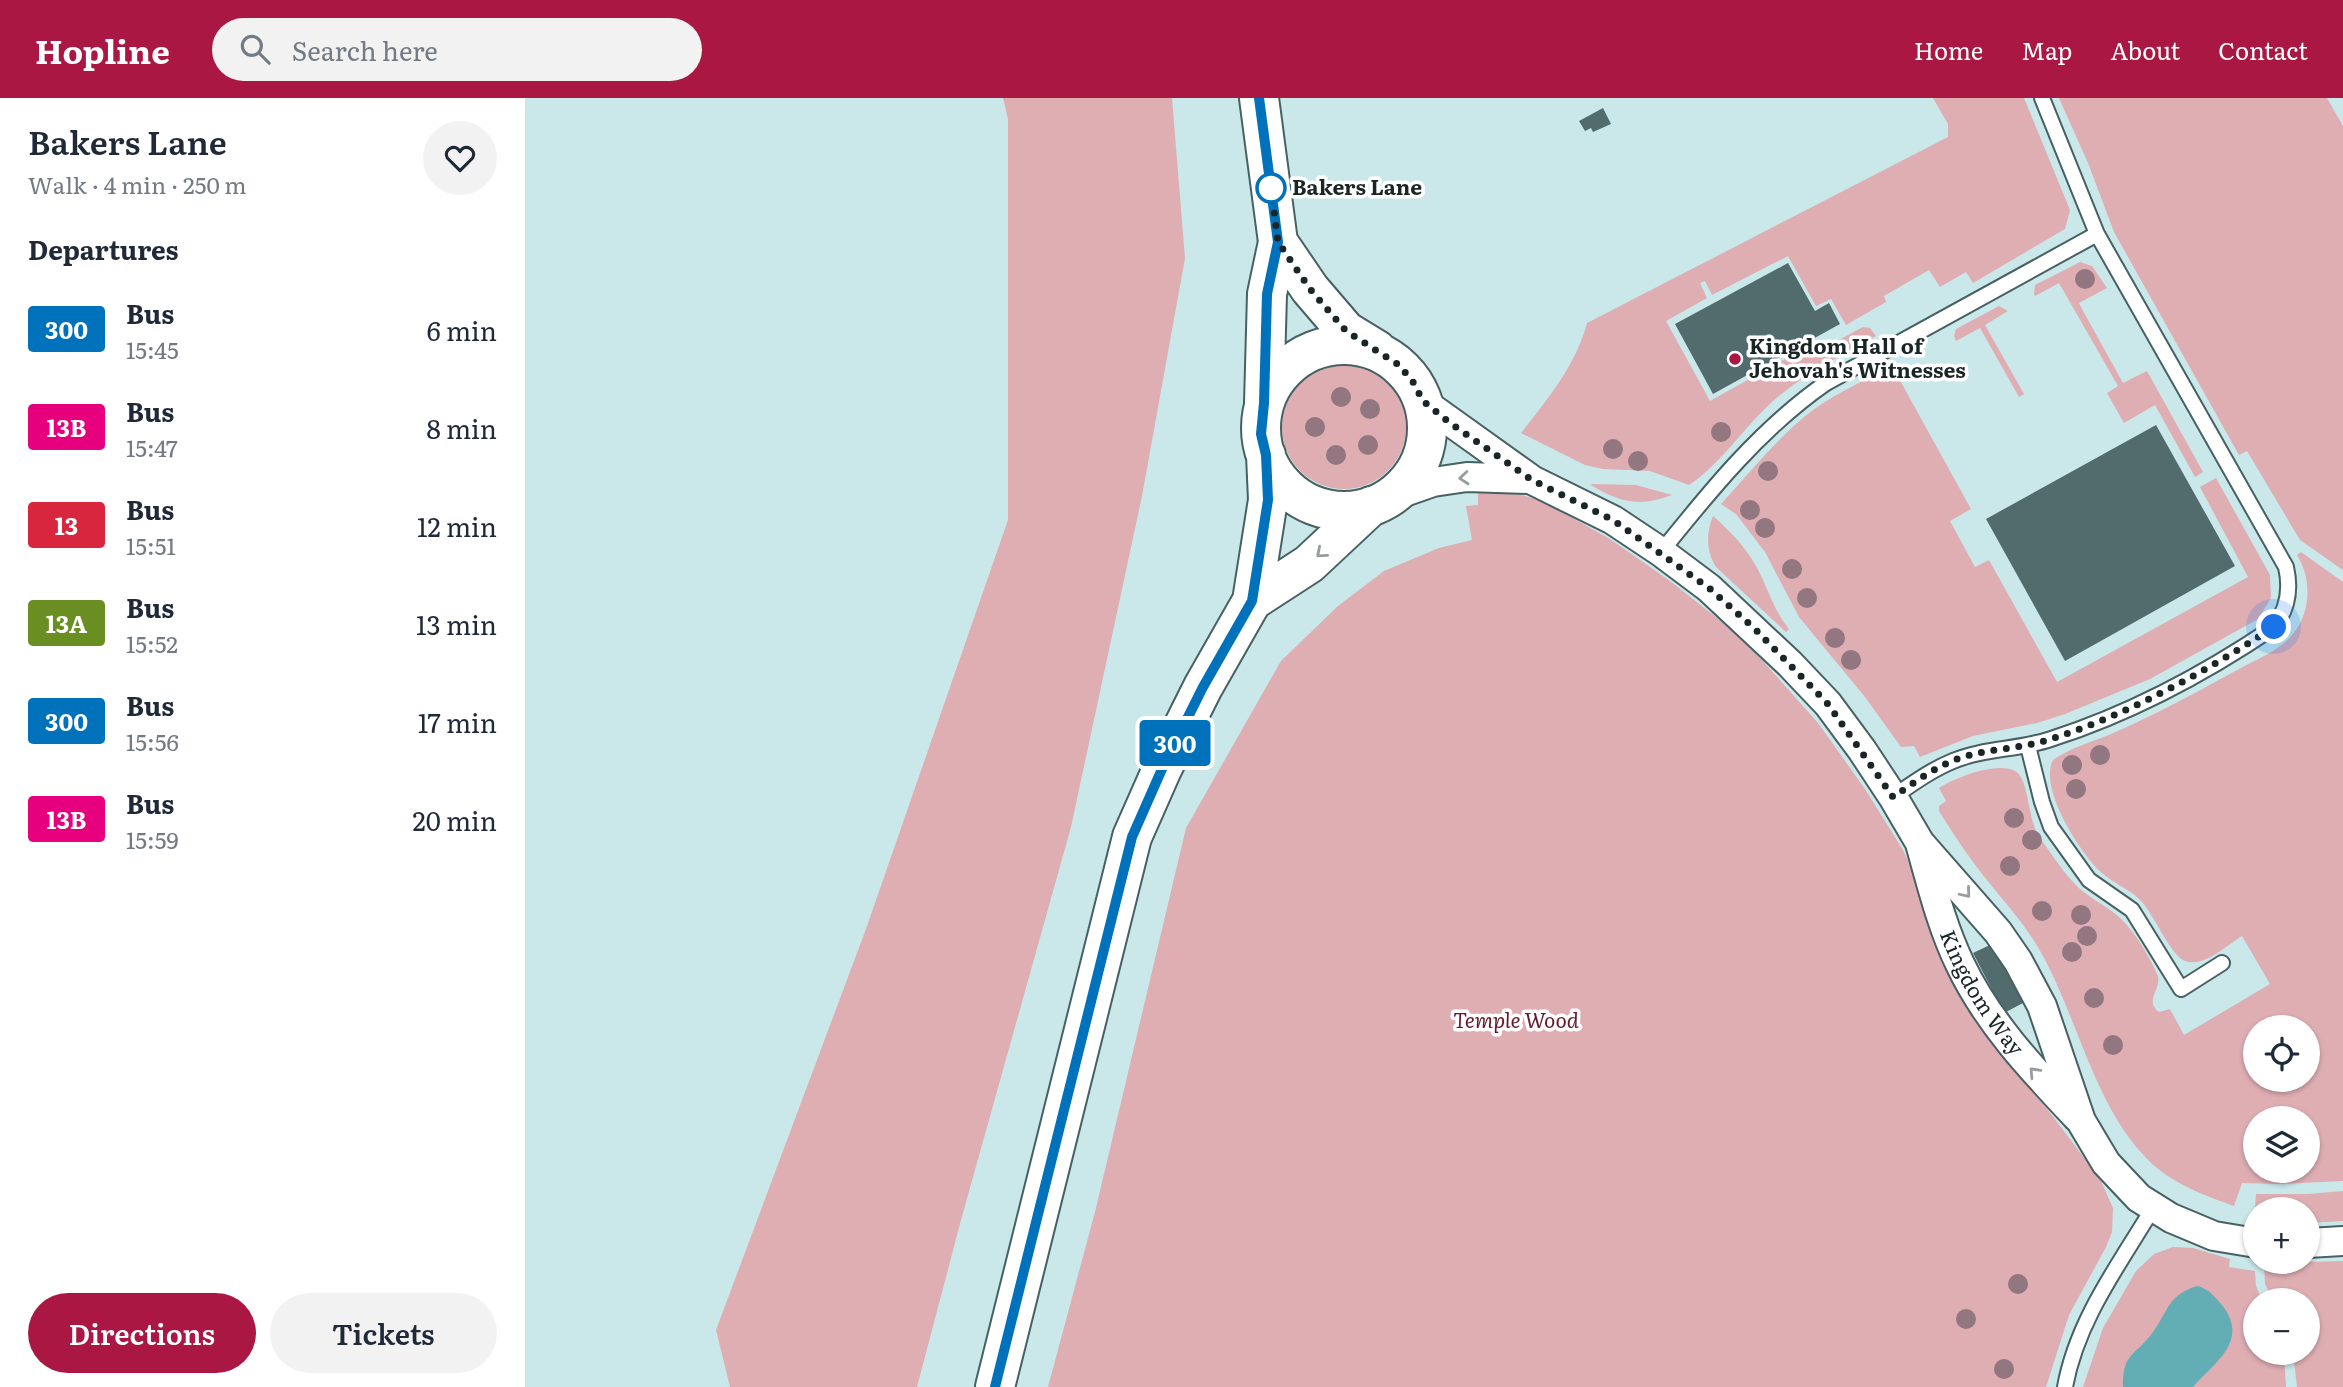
<!DOCTYPE html>
<meta charset="utf-8">
<style>
body{margin:0;font-family:Literata,serif;background:#f2f2f3;color:#1f2937;height:100vh;display:flex;flex-direction:column;font-size:26px;white-space:nowrap}
*{box-sizing:border-box;margin:0}
p{font-size:23px;color:#747a83}
.icon{flex:none;width:38px;height:38px;fill:none;stroke:currentColor;stroke-width:2;stroke-linecap:round;stroke-linejoin:round}
.map{position:relative;flex:1;overflow:hidden}
.panel{display:flex;flex-direction:column;background:#fff;width:525px}
.panel>*{flex:none}
.badge{padding:0 14px;border-radius:5px;font-size:24px;line-height:46px}
.buttons{position:absolute;left:1718px;top:917px;display:grid;gap:14px}
.buttons a{display:grid;place-items:center;width:77px;height:77px;border-radius:50%;background:#fff;box-shadow:0 2px 5px #0004;font-size:35px}
.you{position:absolute;width:35px;height:35px;margin:-18px;border:5px solid #fff;border-radius:50%;background:#1a73e8;box-shadow:0 0 0 10px #1a73e833}
.map>.badge{position:absolute;translate:-50% -50%;box-shadow:0 0 0 4px #fff}
h2{padding:0 28px;font-size:26px;line-height:63px}
.round{display:grid;place-items:center;flex:none;width:74px;height:74px;border-radius:37px;background:#f2f2f3}
.headline{display:flex;align-items:center;justify-content:space-between;height:119px;padding:0 28px}
h1{font-size:33px;font-weight:600;line-height:52px}
.primary-button{display:flex;gap:14px;margin-top:auto;padding:14px 28px}
.primary-button a{flex:1;height:80px;border-radius:42px;background:#ab1743;color:#fff;font-size:28px;font-weight:600;line-height:80px;text-align:center}
.primary-button a+a{background:#f2f2f3;color:#1f2937}
ul{padding:0;list-style:none}
li{display:flex;align-items:center;gap:21px;height:98px;padding:0 28px}
li div{flex:1}
li b{display:block;font-size:26px}
li em{font-style:normal}
li .badge{min-width:77px;font-weight:700;text-align:center}
header{display:flex;align-items:center;gap:42px;box-sizing:border-box;height:98px;padding:0 35px;background:#ab1743;color:#fff}
header strong{font-size:33px}
nav{display:flex;gap:38px;margin-inline-start:auto;font-size:24px}
.search{width:490px;height:63px;background:#f2f2f3;display:flex;align-items:center;gap:18px;box-sizing:border-box;padding:0 24px;border-radius:38px;color:#747a83;font-size:26px}
main{display:flex;flex:1;min-height:0}
.map>svg:first-child{display:block}
</style>
<header>
<strong>Hopline</strong>
<div class="search"><svg class="icon" aria-label="search" viewBox="0 0 24 24"><circle cx="10" cy="10" r="6"/><path d="M15 15l6 6"/></svg>Search here</div>
<nav><a>Home</a><a>Map</a><a>About</a><a>Contact</a></nav>
</header>
<main>
<section class="panel">
<div class="headline"><div><h1>Bakers Lane</h1><p>Walk · 4 min · 250 m</p></div><a class="round"><svg class="icon" aria-label="heart" viewBox="0 0 24 24"><path d="M12 20l-8-8c-3-5 5-10 8-4 3-6 11-1 8 4z"/></svg></a></div>
<h2>Departures</h2>
<ul>
<li><span class="badge" style="background:#0072bc;color:#fff">300</span><div><b>Bus</b><p>15:45</p></div><em>6 min</em></li>
<li><span class="badge" style="background:#e6007e;color:#fff">13B</span><div><b>Bus</b><p>15:47</p></div><em>8 min</em></li>
<li><span class="badge" style="background:#d7263d;color:#fff">13</span><div><b>Bus</b><p>15:51</p></div><em>12 min</em></li>
<li><span class="badge" style="background:#6b8e23;color:#fff">13A</span><div><b>Bus</b><p>15:52</p></div><em>13 min</em></li>
<li><span class="badge" style="background:#0072bc;color:#fff">300</span><div><b>Bus</b><p>15:56</p></div><em>17 min</em></li>
<li><span class="badge" style="background:#e6007e;color:#fff">13B</span><div><b>Bus</b><p>15:59</p></div><em>20 min</em></li>
</ul>
<div class="primary-button"><a>Directions</a><a>Tickets</a></div>
</section>
<div class="map">
<svg width="1818" height="1289" viewBox="0 0 1818 1289">
<rect width="100%" height="100%" fill="#cae7ea"/>
<path fill="#deaeb3" fill-rule="evenodd" d="M 478,0 L 647,0 L 660,160 L 617,398 L 546,729 L 436,1122 L 392,1289 L 205,1289 L 191,1232 L 341,831 L 483,422 L 483,21 Z
M 1408,0 L 1499,0 L 1545,112 L 1540,131 L 1448,185 L 1441,174 L 1415,189 L 1404,172 L 1359,198 L 1361,204 L 1321,227 L 1306,201 L 1291,208 L 1263,158 L 1187,197 L 1180,183 L 1175,185 L 1182,200 L 1141,223 L 1185,303 L 1296,241 L 1301,249 L 1338,229 L 1345,230 L 1351,238 C 1316,258 1278,276 1247,304 C 1218,330 1196,366 1164,387 L 1125,373 L 1078,371 L 1060,367 L 996,335 C 1022,302 1051,267 1062,225 L 1423,39 L 1423,26 Z
M 1534,0 L 1802,0 L 1818,28 L 1818,472 L 1775,442 L 1722,353 L 1714,357 L 1589,134 L 1563,65 Z
M 1555,164 L 1567,168 L 1582,190 L 1554,205 L 1557,211 L 1598,285 L 1622,273 L 1678,374 L 1670,379 L 1630,307 L 1599,325 L 1582,295 L 1593,288 L 1534,185 L 1510,198 L 1509,196 L 1510,187 Z
M 1474,208 L 1483,213 L 1460,227 L 1499,296 L 1494,299 L 1455,230 L 1431,243 L 1429,238 L 1431,231 Z
M757 329a62 62 0 1 1 124 0a62 62 0 1 1-124 0Z
M 1367,268 L 1446,411 L 1425,423 L 1450,469 L 1464,462 L 1532,584 L 1723,479 L 1675,389 L 1691,380 L 1745,477 L 1746,500 L 1733,521 L 1625,581 L 1540,616 L 1512,625 L 1448,638 L 1395,659 L 1389,648 L 1376,649 L 1340,599 L 1274,519 L 1240,454 L 1211,416 L 1196,406 C 1223,377 1248,345 1278,320 C 1304,298 1337,284 1367,268 Z
M 1067,386 L 1111,387 L 1147,397 C 1114,409 1096,405 1066,387 Z
M 953,390 L 982,392 L 1019,404 L 1085,441 L 1145,483 L 1196,523 L 1236,561 L 1293,625 L 1340,691 L 1378,752 L 1471,943 L 1575,1081 L 1588,1110 L 1587,1134 L 1581,1149 L 1544,1217 L 1521,1289 L 523,1289 L 570,1114 L 661,730 L 756,563 L 813,508 L 859,473 L 914,450 L 947,442 L 941,408 L 953,407 Z
M 1188,418 C 1205,433 1219,447 1231,468 C 1242,488 1249,513 1264,531 L 1261,534 L 1191,469 C 1181,453 1181,435 1188,418 Z
M 1776,454 L 1818,484 L 1818,1083 L 1754,1086 L 1717,1085 L 1709,1108 C 1684,1099 1659,1090 1637,1074 C 1571,1023 1555,921 1514,851 C 1501,828 1483,808 1466,787 C 1447,764 1430,739 1414,713 L 1414,708 L 1421,703 L 1414,690 C 1429,680 1472,663 1490,673 C 1504,680 1503,721 1513,737 C 1523,751 1536,771 1548,784 C 1561,799 1580,806 1595,820 C 1610,834 1625,859 1633,878 C 1636,892 1619,903 1634,914 L 1645,911 L 1659,937 L 1745,886 L 1717,838 C 1702,847 1679,870 1660,863 C 1645,857 1629,816 1616,803 C 1605,791 1589,786 1577,775 C 1556,757 1513,690 1528,662 C 1545,650 1567,644 1586,636 C 1630,617 1672,594 1714,571 C 1732,561 1755,552 1768,536 C 1786,514 1787,481 1772,457 ZM 1783,929 L 1783,982 L 1731,982 L 1731,929 ZM 1731,1020 L 1783,1020 L 1783,1073 L 1731,1073 Z
M 1818,1093 L 1818,1123 L 1783,1125 L 1783,1111 L 1731,1111 L 1729,1125 L 1731,1096 L 1783,1096 Z
M 1648,1149 L 1668,1150 L 1705,1161 L 1704,1169 L 1730,1173 L 1731,1188 L 1737,1202 L 1731,1202 L 1731,1255 L 1759,1255 L 1761,1289 L 1558,1289 L 1578,1230 L 1611,1173 L 1629,1156 Z
M 1818,1163 L 1818,1289 L 1772,1289 L 1768,1255 L 1783,1255 L 1783,1202 L 1748,1202 L 1740,1186 L 1739,1165 Z"/>
<path fill="#63aeb5" d="M 1672,1188 C 1683,1190 1690,1199 1697,1207 C 1725,1243 1690,1264 1668,1289 L 1598,1289 C 1597,1254 1612,1257 1628,1234 C 1644,1212 1643,1197 1672,1188 Z"/>
<path fill="#526c6e" d="M 1078,10 L 1086,26 L 1068,34 L 1066,30 L 1060,33 L 1054,23 Z
M 1263,165 L 1290,213 L 1304,205 L 1315,226 L 1188,296 L 1150,226 Z
M 1631,327 L 1710,468 L 1540,563 L 1461,421 Z
M 1467,846 L 1498,905 L 1479,915 L 1448,855 Z"/>
<g fill="none" stroke-linecap="round" stroke-linejoin="round">
<defs>
<path id="service" d="M 1136,454 C 1185,393 1236,330 1301,285 L 1572,136
M 1503,648 L 1517,704 L 1526,729 L 1564,782 L 1607,812 L 1656,891 L 1697,865
M 1368,699 C 1387,686 1406,672 1428,663 C 1459,650 1494,652 1526,641 C 1604,616 1681,575 1749,529 C 1763,511 1766,491 1761,469 L 1572,136 L 1517,0
M 1540,1289 C 1552,1222 1594,1167 1628,1110"/>
<g id="minor">
<path d="M 898,304 L 1007,382 L 1088,422 L 1136,454 L 1184,490 L 1265,566 L 1303,606 L 1337,652 L 1368,699 L 1395,745 L 1473,834 L 1493,863 L 1517,908 L 1556,1023 L 1581,1065 L 1614,1100 L 1646,1120 L 1689,1138 L 1731,1145"/>
<path d="M 865,399 L 908,384 L 942,379 L 1004,381"/>
<path id="s1" d="M 1396,749 C 1407,788 1417,829 1435,866 C 1463,925 1508,972 1552,1019"/>
<path d="M 1783,1145 L 1818,1143"/>
</g>
<path id="secondary" d="M 734,0 L 753,144 L 742,196 L 739,305
M 753,144 L 785,191 L 821,233 L 852,252
M736 330a83 83 0 1 1 166 0a83 83 0 1 1-166 0Z
M 727,503 L 784,466 L 846,408
M 470,1289 L 607,739 L 637,671 L 678,589 L 727,503 L 743,402 L 741,357"/>
</defs>
<use href="#service" stroke="#476163" stroke-width="18"/>
<use href="#minor" stroke="#476163" stroke-width="32"/>
<use href="#secondary" stroke="#476163" stroke-width="42"/>
<use href="#service" stroke="#fff" stroke-width="14"/>
<use href="#minor" stroke="#fff" stroke-width="28"/>
<use href="#secondary" stroke="#fff" stroke-width="38"/>
</g>
<g fill="#927781">
<circle cx="1560" cy="181" r="10"/>
<circle cx="816" cy="299" r="10"/>
<circle cx="845" cy="311" r="10"/>
<circle cx="790" cy="329" r="10"/>
<circle cx="1196" cy="334" r="10"/>
<circle cx="843" cy="347" r="10"/>
<circle cx="1088" cy="351" r="10"/>
<circle cx="811" cy="357" r="10"/>
<circle cx="1113" cy="363" r="10"/>
<circle cx="1243" cy="373" r="10"/>
<circle cx="1225" cy="412" r="10"/>
<circle cx="1240" cy="430" r="10"/>
<circle cx="1267" cy="471" r="10"/>
<circle cx="1282" cy="500" r="10"/>
<circle cx="1310" cy="540" r="10"/>
<circle cx="1326" cy="562" r="10"/>
<circle cx="1575" cy="657" r="10"/>
<circle cx="1547" cy="667" r="10"/>
<circle cx="1551" cy="691" r="10"/>
<circle cx="1489" cy="720" r="10"/>
<circle cx="1507" cy="742" r="10"/>
<circle cx="1485" cy="768" r="10"/>
<circle cx="1517" cy="813" r="10"/>
<circle cx="1556" cy="817" r="10"/>
<circle cx="1562" cy="838" r="10"/>
<circle cx="1547" cy="854" r="10"/>
<circle cx="1569" cy="900" r="10"/>
<circle cx="1588" cy="947" r="10"/>
<circle cx="1493" cy="1186" r="10"/>
<circle cx="1441" cy="1221" r="10"/>
<circle cx="1479" cy="1271" r="10"/>
</g>
<defs><path id="oneway-chevron" d="M-2-3.5L2.5 0L-2 3.5" fill="none" stroke-width="1.6" stroke-linecap="round" stroke-linejoin="round" transform="scale(1.75)"/></defs>
<g stroke="#989d9d">
<use href="#oneway-chevron" transform="translate(939 380) rotate(175)"/>
<use href="#oneway-chevron" transform="translate(796 455) rotate(139)"/>
<use href="#oneway-chevron" transform="translate(1441 795) rotate(50)"/>
<use href="#oneway-chevron" transform="translate(1509 974) rotate(-133)"/>
</g>
<g fill="none" stroke-linecap="round" stroke-linejoin="round">
<defs>
<path id="line" d="M 470,1289 L 607,739 L 637,671 L 678,589 L 727,503 L 743,402 L 741,357 L 736,336 L 739,305 L 742,196 L 753,144 L 734,0"/>
</defs>
<use href="#line" stroke="#fff" stroke-width="16"/>
<use href="#line" stroke="#0072bc" stroke-width="10"/>
<path stroke="#1a2526" stroke-width="7" stroke-dasharray="0 12.6" d="M 746,90 L 753,144 L 785,191 L 821,233 L 874,267 L 888,284 L 898,303 L 925,325 L 1007,382 L 1088,422 L 1184,490 L 1230,531 L 1303,606 L 1368,699 C 1387,686 1406,672 1427,663 C 1458,650 1494,652 1526,641 C 1604,616 1680,574 1749,529"/>
</g>
<circle fill="#fff" stroke="#0072bc" stroke-width="3.5" cx="746" cy="90" r="14"/>
<circle fill="#ab1743" stroke="#fff" stroke-width="2.5" cx="1210" cy="261" r="7"/>
<g text-anchor="middle" stroke-width="7" stroke-linejoin="round" paint-order="stroke">
<g font-size="21" font-weight="bold" fill="#1a2526" stroke="#fff" text-anchor="start">
<text x="767" y="97">Bakers Lane</text>
</g>
<g font-size="21" font-weight="bold" fill="#1a2526" stroke="#fff" text-anchor="start">
<text x="1224" y="256">Kingdom Hall of<tspan x="1224" dy="24">Jehovah's Witnesses</tspan></text>
</g>
<g font-size="21" fill="#1a2526" stroke="#fff">
<text dy="7" stroke="none"><textPath href="#s1" startOffset="159">Kingdom Way</textPath></text>
</g>
<g font-size="21" font-style="italic" fill="#651b2b" stroke="#fff">
<text x="991" y="930">Temple Wood</text>
</g>
</g>
</svg>
<div class="buttons">
<a><svg class="icon" aria-label="locate" viewBox="0 0 24 24"><circle cx="12" cy="12" r="6"/><path d="M12 2v4M12 18v4M2 12h4M18 12h4"/></svg></a>
<a><svg class="icon" aria-label="layers" viewBox="0 0 24 24"><path d="M12 4l9 5-9 5-9-5zM3 14l9 5 9-5"/></svg></a>
<a>+</a>
<a>−</a>
</div>
<div class="you" style="left:1749px;top:529px"></div>
<b class="badge" style="left:650px;top:645px;background:#0072bc;color:#fff">300</b>
</div>
</main>
